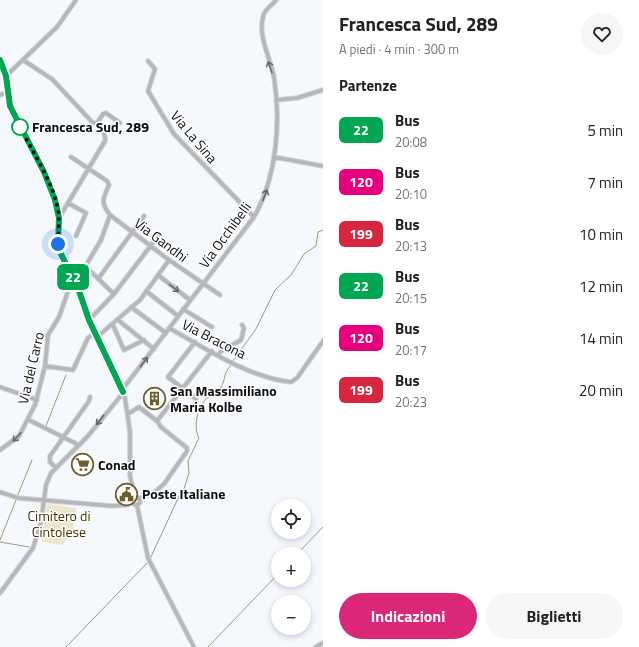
<!DOCTYPE html>
<html lang="it">
<meta charset="utf-8">
<style>
body{margin:0;font-family:"Titillium Web",sans-serif;background:#f6f6f6;color:#222;height:100vh;display:flex;flex-direction:column;font-size:15px;white-space:nowrap}
*{box-sizing:border-box;margin:0}
p{font-size:13px;color:#767676}
.icon{flex:none;width:22px;height:22px;fill:none;stroke:currentColor;stroke-width:2;stroke-linecap:round;stroke-linejoin:round}
.map{position:relative;flex:1;overflow:hidden}
.sheet{display:flex;flex-direction:column;background:#fff;width:316px}
.sheet>*{flex:none}
.badge{padding:0 8px;border-radius:6px;font-size:14px;line-height:26px}
.controls{position:absolute;left:271px;top:499px;display:grid;gap:8px}
.controls a{display:grid;place-items:center;width:40px;height:40px;border-radius:50%;background:#fff;box-shadow:0 2px 6px #0003;font-size:20px}
.you{position:absolute;width:20px;height:20px;margin:-10px;border:3px solid #fff;border-radius:50%;background:#1a73e8;box-shadow:0 0 0 6px #1a73e833}
.map>.badge{position:absolute;translate:-50% -50%;box-shadow:0 0 0 2px #fff}
h2{padding:0 16px;font-size:15px;line-height:36px}
.round{display:grid;place-items:center;flex:none;width:42px;height:42px;border-radius:21px;background:#f6f6f6}
.overview{display:flex;align-items:center;justify-content:space-between;height:68px;padding:0 16px}
h1{font-size:19px;font-weight:700;line-height:30px}
.button{display:flex;gap:8px;margin-top:auto;padding:8px 16px}
.button a{flex:1;height:46px;border-radius:24px;background:#db2777;color:#fff;font-size:16px;font-weight:700;line-height:46px;text-align:center}
.button a+a{background:#f6f6f6;color:#222}
ul{padding:0;list-style:none}
li{display:flex;align-items:center;gap:12px;height:52px;padding:0 16px}
li div{flex:1}
li b{display:block;font-size:15px}
li em{font-style:normal}
li .badge{min-width:44px;font-weight:700;text-align:center}
main{display:flex;flex:1;min-height:0}
.map>svg:first-child{display:block}
</style>
<main>
<div class="map">
<svg width="323" height="647" viewBox="0 0 323 647">
<rect width="100%" height="100%" fill="#f5f8fd"/>
<path fill="#ece4cc" d="M 47,504 L 76,508 L 72,534 L 62,545 L 42,542 Z"/>
<g fill="none" stroke-linecap="round" stroke-linejoin="round">
<path stroke="#a59972" stroke-width="1" d="M 233,361 L 256,329 L 275,290 L 291,275 L 304,254 L 316,246 L 318,232 L 323,230
M 46,426 L 66,375
M 17,497 L 32,460
M 0,540 L 16,500
M 0,542 L 29,547
M 297,554 L 323,527
M 150,559 L 181,492 L 184,489 L 189,473 L 188,461 L 199,438 C 193,427 197,408 206,399 C 210,395 217,393 221,387 C 226,380 222,375 231,365
M 66,647 L 148,562
M 208,647 L 278,574"/>
<defs>
<path id="minor" d="M 0,60 L 6,76 L 10,106 L 44,172 L 55,200 L 59,218 L 58,244 L 60,252 L 78,288 L 89,320 L 125,398 L 130,432 L 130,476 L 135,497
M 23,60 L 52,79 L 93,123 L 97,123 C 101,125 106,136 105,141 L 59,218
M 148,61 L 155,69 L 148,91 L 174,134 L 254,217
M 6,76 L 57,27 L 76,0
M 0,95 L 7,92
M 276,100 L 297,98 L 323,90
M 97,123 L 103,114 L 106,113 L 120,123
M 71,157 L 107,181 L 109,185 C 103,199 100,202 110,215 L 169,260 L 220,295
M 274,157 L 323,166
M 68,203 L 86,213 L 76,236
M 86,267 L 114,294
M 158,275 L 190,300
M 98,279 L 144,216
M 76,282 L 101,240 L 110,215
M 146,291 L 178,316
M 131,307 L 166,333
M 183,309 L 212,327
M 89,320 L 114,294 L 158,236
M 118,320 L 154,349
M 113,325 L 124,350 L 144,340
M 169,328 C 205,348 249,378 291,382 L 297,378 L 323,341
M 97,337 L 140,300 L 169,260
M 195,342 L 168,377 L 196,399
M 217,355 L 223,350 L 241,340 L 244,328 L 242,325
M 45,366 L 73,370 L 88,338 L 95,333
M 0,387 L 37,400
M 122,390 L 254,217 C 277,177 281,121 274,77 C 270,56 258,38 263,17 C 264,9 272,6 276,0
M 128,414 L 139,407 L 157,421
M 29,420 L 75,443 L 77,446
M 0,450 L 19,436 L 35,405 L 45,366 L 48,335 L 59,317 L 73,277
M 55,467 L 50,462 L 50,456 L 89,401 L 90,397
M 0,492 L 18,498 L 112,506 L 126,505 L 132,502
M132 501a4 4 0 1 1 8 0a4 4 0 1 1-8 0Z
M 139,499 L 156,491 L 164,484 L 187,451 L 187,448 L 161,427 L 157,421 L 212,351
M 137,505 L 148,558 L 194,647
M 0,593 L 33,548 L 41,522 L 46,485 L 51,473 L 88,436 L 123,393
M 316,647 L 323,643"/>
</defs>
<use href="#minor" stroke="#d0d3d7" stroke-width="5.5"/>
<use href="#minor" stroke="#b6b7b9" stroke-width="3.5"/>
</g>
<defs><path id="oneway-shaft" d="M-6 0H5M1.5-3L5.5 0L1.5 3" fill="none" stroke-width="1.6" stroke-linecap="round" stroke-linejoin="round"/></defs>
<g stroke="#6a6b6c">
<use href="#oneway-shaft" transform="translate(270 67) rotate(-109)"/>
<use href="#oneway-shaft" transform="translate(265 195) rotate(-69)"/>
<use href="#oneway-shaft" transform="translate(174 288) rotate(38)"/>
<use href="#oneway-shaft" transform="translate(144 362) rotate(-53)"/>
<use href="#oneway-shaft" transform="translate(100 420) rotate(127)"/>
<use href="#oneway-shaft" transform="translate(17 437) rotate(132)"/>
</g>
<g fill="none" stroke-linecap="round" stroke-linejoin="round">
<defs>
<path id="line" d="M 0,60 L 6,76 L 10,106 L 44,172 L 55,200 L 59,218 L 58,244 L 60,252 L 78,288 L 89,320 L 123,392"/>
</defs>
<use href="#line" stroke="#fff" stroke-width="9"/>
<use href="#line" stroke="#00a651" stroke-width="6"/>
<path stroke="#0d0e0f" stroke-width="4" stroke-dasharray="0 7.2" d="M 20,127 C 33,153 52,180 58,209 C 60,221 58,232 58,244"/>
</g>
<defs>
<symbol id="building-ring" viewBox="-11 -11 22 22"><circle r="9.5" fill="#fff" stroke="#6d5e2c" stroke-width="1.5"/><path d="M-4-6H4V6H1V3H-1V6H-4ZM-2.5-4.3h1.7v1.8h-1.7ZM.8-4.3h1.7v1.8H.8ZM-2.5-1h1.7V.8h-1.7ZM.8-1h1.7V.8H.8Z" fill="#6d5e2c"/></symbol>
<symbol id="supermarket-ring" viewBox="-11 -11 22 22"><circle r="9.5" fill="#fff" stroke="#6d5e2c" stroke-width="1.5"/><path d="M-6-5.5h2.5l.6 2H6L4.5 2H-2.5L-4.4-4H-6ZM-1.5 3.2a1.3 1.3 0 1 0 .1 0ZM3 3.2a1.3 1.3 0 1 0 .1 0Z" fill="#6d5e2c"/></symbol>
<symbol id="civic-ring" viewBox="-11 -11 22 22"><circle r="9.5" fill="#fff" stroke="#6d5e2c" stroke-width="1.5"/><path d="M-.6-6.5H3V-4.5H.6V-3L4-1V1h2V6H-6V1h2V-1L-.6-3ZM-1.2 2.5V6h2.4V2.5Z" fill="#6d5e2c"/></symbol>
</defs>
<g fill-rule="evenodd">
<use href="#building-ring" x="142" y="386" width="25" height="25"/>
<use href="#supermarket-ring" x="70" y="452" width="25" height="25"/>
<use href="#civic-ring" x="114" y="482" width="25" height="25"/>
</g>
<circle fill="#fff" stroke="#00a651" stroke-width="2" cx="20" cy="127" r="8"/>
<g text-anchor="middle" stroke-width="3" stroke-linejoin="round" paint-order="stroke">
<g font-size="14" font-weight="bold" fill="#0d0e0f" stroke="#fff" text-anchor="start">
<text x="32" y="132">Francesca Sud, 289</text>
</g>
<g font-size="14" fill="#0d0e0f" stroke="#fff">
<text transform="translate(194 137) rotate(50)" y="5">Via La Sina</text>
<text transform="translate(225 235) rotate(-54)" y="5">Via Occhibelli</text>
<text transform="translate(161 240) rotate(37)" y="5">Via Gandhi</text>
<text transform="translate(214 339) rotate(27)" y="5">Via Bracona</text>
<text transform="translate(31 368) rotate(-77)" y="5">Via del Carro</text>
</g>
<g font-size="14" font-weight="bold" fill="#0d0e0f" stroke="#fff" text-anchor="start">
<text x="170" y="396">San Massimiliano<tspan x="170" dy="16">Maria Kolbe</tspan></text>
<text x="98" y="470">Conad</text>
<text x="142" y="499">Poste Italiane</text>
</g>
<g font-size="14" fill="#423400" stroke="#fff">
<text x="59" y="521">Cimitero di<tspan x="59" dy="16">Cintolese</tspan></text>
</g>
</g>
</svg>
<div class="controls">
<a><svg class="icon" aria-label="locate" viewBox="0 0 24 24"><circle cx="12" cy="12" r="6"/><path d="M12 2v4M12 18v4M2 12h4M18 12h4"/></svg></a>
<a>+</a>
<a>−</a>
</div>
<div class="you" style="left:58px;top:244px"></div>
<b class="badge" style="left:73px;top:277px;background:#00a651;color:#fff">22</b>
</div>
<section class="sheet">
<div class="overview"><div><h1>Francesca Sud, 289</h1><p>A piedi · 4 min · 300 m</p></div><a class="round"><svg class="icon" aria-label="heart" viewBox="0 0 24 24"><path d="M12 20l-8-8c-3-5 5-10 8-4 3-6 11-1 8 4z"/></svg></a></div>
<h2>Partenze</h2>
<ul>
<li><span class="badge" style="background:#00a651;color:#fff">22</span><div><b>Bus</b><p>20:08</p></div><em>5 min</em></li>
<li><span class="badge" style="background:#e6007e;color:#fff">120</span><div><b>Bus</b><p>20:10</p></div><em>7 min</em></li>
<li><span class="badge" style="background:#d7263d;color:#fff">199</span><div><b>Bus</b><p>20:13</p></div><em>10 min</em></li>
<li><span class="badge" style="background:#00a651;color:#fff">22</span><div><b>Bus</b><p>20:15</p></div><em>12 min</em></li>
<li><span class="badge" style="background:#e6007e;color:#fff">120</span><div><b>Bus</b><p>20:17</p></div><em>14 min</em></li>
<li><span class="badge" style="background:#d7263d;color:#fff">199</span><div><b>Bus</b><p>20:23</p></div><em>20 min</em></li>
</ul>
<div class="button"><a>Indicazioni</a><a>Biglietti</a></div>
</section>
</main>
